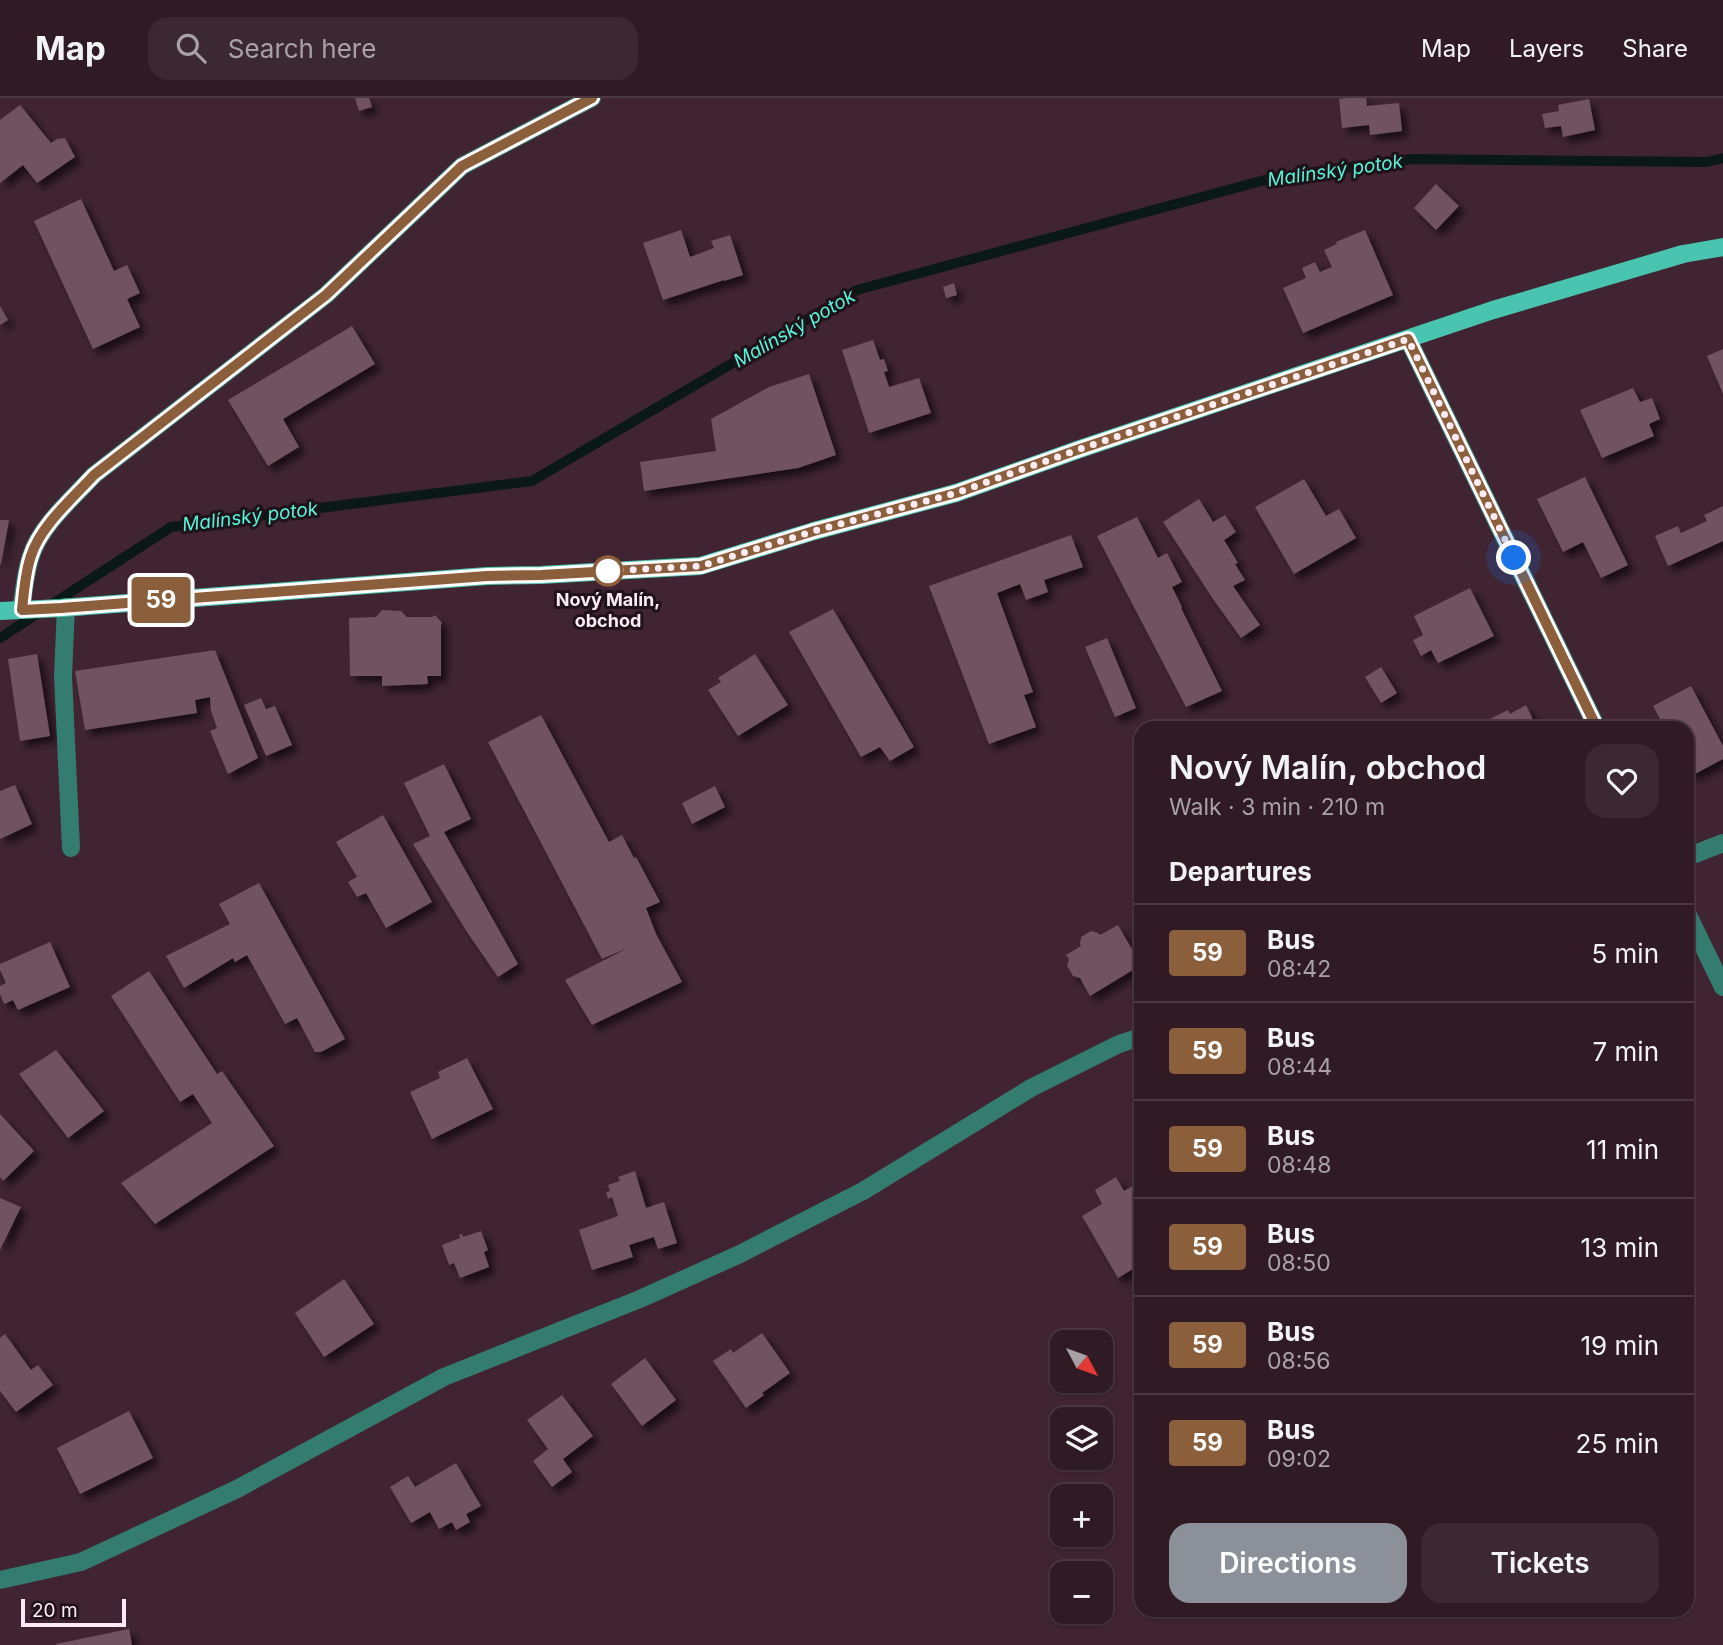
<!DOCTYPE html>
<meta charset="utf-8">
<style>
body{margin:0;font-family:Inter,sans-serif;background:#3c2832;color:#f1f3f6;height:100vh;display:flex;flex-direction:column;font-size:26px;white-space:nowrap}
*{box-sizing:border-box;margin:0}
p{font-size:23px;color:#a8a1a7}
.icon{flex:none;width:38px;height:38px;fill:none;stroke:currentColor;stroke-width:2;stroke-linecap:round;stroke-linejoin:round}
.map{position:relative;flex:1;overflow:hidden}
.details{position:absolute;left:1134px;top:623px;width:560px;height:896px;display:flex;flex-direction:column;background:#301b25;border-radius:21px;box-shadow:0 2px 5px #0004,0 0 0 2px #4b3942}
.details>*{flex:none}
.badge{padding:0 14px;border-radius:5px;font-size:24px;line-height:46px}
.needle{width:46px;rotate:131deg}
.tools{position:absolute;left:1050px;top:1232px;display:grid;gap:14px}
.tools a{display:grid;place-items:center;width:63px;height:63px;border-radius:14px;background:#301b25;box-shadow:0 2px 5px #0004,0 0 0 2px #4b3942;font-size:35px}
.scale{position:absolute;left:21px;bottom:18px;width:105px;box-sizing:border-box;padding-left:7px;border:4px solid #feebf3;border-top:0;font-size:19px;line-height:24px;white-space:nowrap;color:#feebf3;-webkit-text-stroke:5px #1f1218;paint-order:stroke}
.you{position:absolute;width:35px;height:35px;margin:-18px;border:5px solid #fff;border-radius:50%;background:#1a73e8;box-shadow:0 0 0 10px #1a73e833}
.map>.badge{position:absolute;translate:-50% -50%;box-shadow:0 0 0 4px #fff}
h2{padding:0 35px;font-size:26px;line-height:63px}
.round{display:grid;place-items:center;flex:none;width:74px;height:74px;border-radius:21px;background:#3c2832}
.summary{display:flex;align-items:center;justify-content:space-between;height:119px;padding:0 35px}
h1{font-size:33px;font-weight:600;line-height:52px}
.action{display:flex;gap:14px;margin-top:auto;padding:14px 35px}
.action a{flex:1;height:80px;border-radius:21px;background:#8c9099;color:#fff;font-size:28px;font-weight:600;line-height:80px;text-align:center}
.action a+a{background:#3c2832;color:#f1f3f6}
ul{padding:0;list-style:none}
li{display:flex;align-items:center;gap:21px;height:98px;padding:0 35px;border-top:2px solid #4b3942}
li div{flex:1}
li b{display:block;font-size:26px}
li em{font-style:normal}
li .badge{min-width:77px;font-weight:700;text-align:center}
header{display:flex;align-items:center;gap:42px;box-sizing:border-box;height:98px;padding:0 35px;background:#301b25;border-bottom:2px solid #4b3942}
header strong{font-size:33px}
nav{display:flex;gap:38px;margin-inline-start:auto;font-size:24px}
.search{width:490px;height:63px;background:#3c2832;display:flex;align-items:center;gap:18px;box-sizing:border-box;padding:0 24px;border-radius:21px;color:#a8a1a7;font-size:26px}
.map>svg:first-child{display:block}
</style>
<header>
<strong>Map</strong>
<div class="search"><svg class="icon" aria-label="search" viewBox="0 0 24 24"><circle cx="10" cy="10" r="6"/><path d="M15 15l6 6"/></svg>Search here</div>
<nav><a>Map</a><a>Layers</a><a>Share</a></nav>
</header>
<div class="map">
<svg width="1723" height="1547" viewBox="0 0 1723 1547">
<defs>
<filter id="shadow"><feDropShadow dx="6" dy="6" stdDeviation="3.5" flood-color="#0009"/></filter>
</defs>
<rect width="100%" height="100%" fill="#402431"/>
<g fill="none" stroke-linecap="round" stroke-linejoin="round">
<path stroke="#0b1916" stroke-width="10" d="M 0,540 L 171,429 L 532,383 L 857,192 L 1272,80 L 1412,61 L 1707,64 L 1723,60"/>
</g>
<path fill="#715260" filter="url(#shadow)" d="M 355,0 L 369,0 L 372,9 L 359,13 Z
M 1346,0 L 1366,0 L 1367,8 L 1399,5 L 1402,33 L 1370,37 L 1369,27 L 1342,30 L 1339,1 Z
M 1589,1 L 1595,32 L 1563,39 L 1561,28 L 1545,30 L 1542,16 L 1559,13 L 1558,7 Z
M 20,7 L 51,45 L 57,41 L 65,40 L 75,59 L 37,85 L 23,67 L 0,85 L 0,22 Z
M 1436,86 L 1459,108 L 1436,132 L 1414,110 Z
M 81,101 L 114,173 L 127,167 L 140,195 L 127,201 L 140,229 L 93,251 L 34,123 Z
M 681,132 L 690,159 L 714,150 L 711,143 L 730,137 L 743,177 L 724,183 L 724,182 L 663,202 L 643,145 Z
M 1365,132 L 1393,197 L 1303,235 L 1283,190 L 1306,180 L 1302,170 L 1315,164 L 1320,174 L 1332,169 L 1324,152 L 1337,146 L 1336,144 Z
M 954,185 L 957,197 L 946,200 L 943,189 Z
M 0,208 L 8,222 L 0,227 Z
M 352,228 L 375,266 L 283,321 L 299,349 L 268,368 L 228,302 Z
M 873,242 L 880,262 L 884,261 L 888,273 L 884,274 L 889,289 L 919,280 L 931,315 L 869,335 L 842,252 Z
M 1723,251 L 1723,296 L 1707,258 Z
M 809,276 L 836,357 L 798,370 L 644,393 L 640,364 L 716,353 L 711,321 L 769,289 Z
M 1633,290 L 1640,304 L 1652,300 L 1660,321 L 1649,326 L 1654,338 L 1602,360 L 1580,312 Z
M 1585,379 L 1628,467 L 1601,480 L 1583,444 L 1563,454 L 1537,401 Z
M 1304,381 L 1326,418 L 1339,411 L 1356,440 L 1294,476 L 1255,409 Z
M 1199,401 L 1213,424 L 1225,417 L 1236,434 L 1224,442 L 1238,465 L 1235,466 L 1245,482 L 1233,488 L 1260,527 L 1241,540 L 1213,501 L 1163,424 Z
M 1723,408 L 1723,443 L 1668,468 L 1655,438 L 1678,428 L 1681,435 L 1707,423 L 1704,417 Z
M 1137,419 L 1158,460 L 1167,455 L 1182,484 L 1172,489 L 1182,509 L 1181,510 L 1222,593 L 1186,609 L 1097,438 Z
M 0,422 L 9,422 L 1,466 L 0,466 Z
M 1071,437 L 1083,469 L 1044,482 L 1048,494 L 1026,502 L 1020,486 L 997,495 L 1033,594 L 1024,597 L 1036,629 L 989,646 L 929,488 Z
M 1470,490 L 1494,538 L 1438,565 L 1431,552 L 1421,558 L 1413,542 L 1423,537 L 1414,518 Z
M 833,511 L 914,649 L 890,663 L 880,649 L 861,659 L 789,534 Z
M 382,512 L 401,513 L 407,519 L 432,519 L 435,517 L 442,525 L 441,527 L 441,578 L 427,578 L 428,586 L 382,588 L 382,578 L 350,578 L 349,520 L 376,519 Z
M 1107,540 L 1136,610 L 1115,619 L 1085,549 Z
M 215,552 L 258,660 L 228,676 L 210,633 L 217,630 L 211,613 L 210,599 L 195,602 L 197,615 L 85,632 L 75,573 Z
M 37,556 L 50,638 L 20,643 L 8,561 Z
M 755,556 L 788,607 L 738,638 L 708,592 L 721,584 L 718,580 Z
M 1381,569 L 1397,595 L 1381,605 L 1365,579 Z
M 1691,588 L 1723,648 L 1723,661 L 1691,678 L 1687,670 L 1687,630 L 1665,630 L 1653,608 Z
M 261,600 L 266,611 L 275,608 L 292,647 L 266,658 L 244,607 Z
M 1526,607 L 1537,630 L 1472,630 L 1508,612 L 1510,616 Z
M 541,617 L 609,744 L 622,737 L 634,760 L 636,759 L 660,804 L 646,810 L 656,836 L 682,884 L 592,927 L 565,882 L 628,850 L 602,861 L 488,644 Z
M 444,666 L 471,721 L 444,734 L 518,866 L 498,879 L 467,834 L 413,746 L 430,738 L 404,685 Z
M 15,687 L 32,726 L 0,741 L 0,693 Z
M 715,688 L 725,709 L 692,726 L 682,705 Z
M 383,717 L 432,804 L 386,830 L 366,795 L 357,799 L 348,784 L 357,779 L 336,744 Z
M 259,785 L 345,941 L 321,954 L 315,954 L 297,920 L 285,926 L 247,857 L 235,864 L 233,860 L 184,890 L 166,858 L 230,826 L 219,806 Z
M 1118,827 L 1141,867 L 1090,898 L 1080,880 L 1073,878 L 1067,868 L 1069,861 L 1066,857 L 1081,848 L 1080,846 L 1081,839 L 1091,833 L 1098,835 L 1100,837 Z
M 50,844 L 70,889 L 18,912 L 13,902 L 4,906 L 0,896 L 0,888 L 6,885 L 0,872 L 0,866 Z
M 149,873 L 217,976 L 222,973 L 274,1048 L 155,1126 L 121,1085 L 212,1025 L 193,996 L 180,1004 L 111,898 Z
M 56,952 L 104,1013 L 68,1040 L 19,976 Z
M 467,960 L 493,1011 L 432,1041 L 410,994 L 440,980 L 438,974 Z
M 0,1016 L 34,1053 L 3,1083 L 0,1079 Z
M 635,1073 L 646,1110 L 664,1104 L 677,1145 L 658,1151 L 654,1139 L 629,1147 L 633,1159 L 592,1172 L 579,1132 L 618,1118 L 612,1099 L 608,1101 L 606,1094 L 610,1093 L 608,1087 L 620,1083 L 618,1079 Z
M 1116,1079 L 1124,1093 L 1141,1083 L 1141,1135 L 1132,1140 L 1141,1155 L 1141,1166 L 1118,1180 L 1082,1118 L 1102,1106 L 1095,1092 Z
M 0,1100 L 21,1109 L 0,1152 Z
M 481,1133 L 488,1152 L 484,1154 L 489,1169 L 460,1180 L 454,1165 L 449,1167 L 442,1147 L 460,1140 L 459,1137 L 462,1136 L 463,1139 Z
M 344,1181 L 374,1226 L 324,1259 L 295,1215 Z
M 762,1235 L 790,1275 L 762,1295 L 764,1297 L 746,1310 L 713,1263 L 731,1251 L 733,1255 Z
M 5,1236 L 31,1272 L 38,1267 L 53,1287 L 16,1314 L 0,1293 L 0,1240 Z
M 645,1260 L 676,1302 L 642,1328 L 611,1286 Z
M 562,1297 L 593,1338 L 563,1361 L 572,1374 L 552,1389 L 533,1363 L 548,1351 L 527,1322 Z
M 129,1313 L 153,1360 L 80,1396 L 57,1350 Z
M 456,1365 L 481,1408 L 466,1416 L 470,1424 L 456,1432 L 452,1424 L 439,1431 L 430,1414 L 411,1425 L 390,1389 L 408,1378 L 415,1389 Z
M 129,1531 L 132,1547 L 56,1547 L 56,1546 Z"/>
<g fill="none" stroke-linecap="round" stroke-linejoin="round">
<path stroke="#347c70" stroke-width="18" d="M 1408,241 L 1597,630
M 66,509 L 63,578 L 71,750
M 21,512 C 24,494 25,475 31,458 C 40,428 73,400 94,377 L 326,197 L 462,68 L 592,0
M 1687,759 L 1723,745
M 1687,815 L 1723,889
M 0,1482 L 81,1464 L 237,1391 L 444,1279 L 640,1201 L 740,1156 L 863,1093 L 1031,990 L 1119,946 L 1141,939"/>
<path stroke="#48c4b0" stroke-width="18" d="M 0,513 L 61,510 L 487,478 L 541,477 L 700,468 L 814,433 L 956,395 L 1077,352 L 1493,212 L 1683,156 L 1723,149"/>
</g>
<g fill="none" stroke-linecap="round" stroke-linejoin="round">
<defs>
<path id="line" d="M 592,0 L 462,68 L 326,197 L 94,377 C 73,400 40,428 31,458 C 25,475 24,494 22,512 L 61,510 L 487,478 L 541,477 L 701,468 L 814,433 L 956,395 L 1077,352 L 1408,241 L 1597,630"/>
</defs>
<use href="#line" stroke="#fff" stroke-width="16"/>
<use href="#line" stroke="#8b5e3c" stroke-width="10"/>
<path stroke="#feebf3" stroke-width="7" stroke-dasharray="0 12.6" d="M 608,473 L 701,468 L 814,433 L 956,395 L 1077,352 L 1408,241 L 1514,460"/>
</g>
<circle fill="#fff" stroke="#8b5e3c" stroke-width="3.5" cx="608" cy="473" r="14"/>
<g text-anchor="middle" stroke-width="6" stroke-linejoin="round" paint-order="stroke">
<g font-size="18" font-weight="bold" fill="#feebf3" stroke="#1f1218">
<text x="608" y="508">Nový Malín,<tspan x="608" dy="21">obchod</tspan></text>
</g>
<g font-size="19" font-style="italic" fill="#56f4da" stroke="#1f1218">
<text transform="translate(1335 72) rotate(-8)" y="7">Malínský potok</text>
<text transform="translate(794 230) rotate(-30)" y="7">Malínský potok</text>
<text transform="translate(250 418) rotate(-7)" y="7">Malínský potok</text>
</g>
</g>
</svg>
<div class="tools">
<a><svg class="needle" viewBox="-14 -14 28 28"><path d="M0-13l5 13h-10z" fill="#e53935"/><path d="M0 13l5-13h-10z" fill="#a8a1a7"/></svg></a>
<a><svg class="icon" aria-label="layers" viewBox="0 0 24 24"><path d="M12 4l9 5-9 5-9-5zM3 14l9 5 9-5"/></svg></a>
<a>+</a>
<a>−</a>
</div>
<div class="scale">20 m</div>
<div class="you" style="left:1514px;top:460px"></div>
<b class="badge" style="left:161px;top:502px;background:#8b5e3c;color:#fff">59</b>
<section class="details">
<div class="summary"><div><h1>Nový Malín, obchod</h1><p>Walk · 3 min · 210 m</p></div><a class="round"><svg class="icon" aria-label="heart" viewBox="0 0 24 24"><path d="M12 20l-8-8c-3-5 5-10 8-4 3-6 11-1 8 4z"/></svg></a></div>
<h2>Departures</h2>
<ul>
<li><span class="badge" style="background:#8b5e3c;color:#fff">59</span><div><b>Bus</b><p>08:42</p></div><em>5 min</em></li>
<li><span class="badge" style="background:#8b5e3c;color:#fff">59</span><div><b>Bus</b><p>08:44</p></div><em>7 min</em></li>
<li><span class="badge" style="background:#8b5e3c;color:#fff">59</span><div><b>Bus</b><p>08:48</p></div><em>11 min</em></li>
<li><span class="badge" style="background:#8b5e3c;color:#fff">59</span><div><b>Bus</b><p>08:50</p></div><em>13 min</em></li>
<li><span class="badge" style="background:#8b5e3c;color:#fff">59</span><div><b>Bus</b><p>08:56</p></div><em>19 min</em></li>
<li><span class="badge" style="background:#8b5e3c;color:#fff">59</span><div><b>Bus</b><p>09:02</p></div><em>25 min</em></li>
</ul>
<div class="action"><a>Directions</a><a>Tickets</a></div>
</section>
</div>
